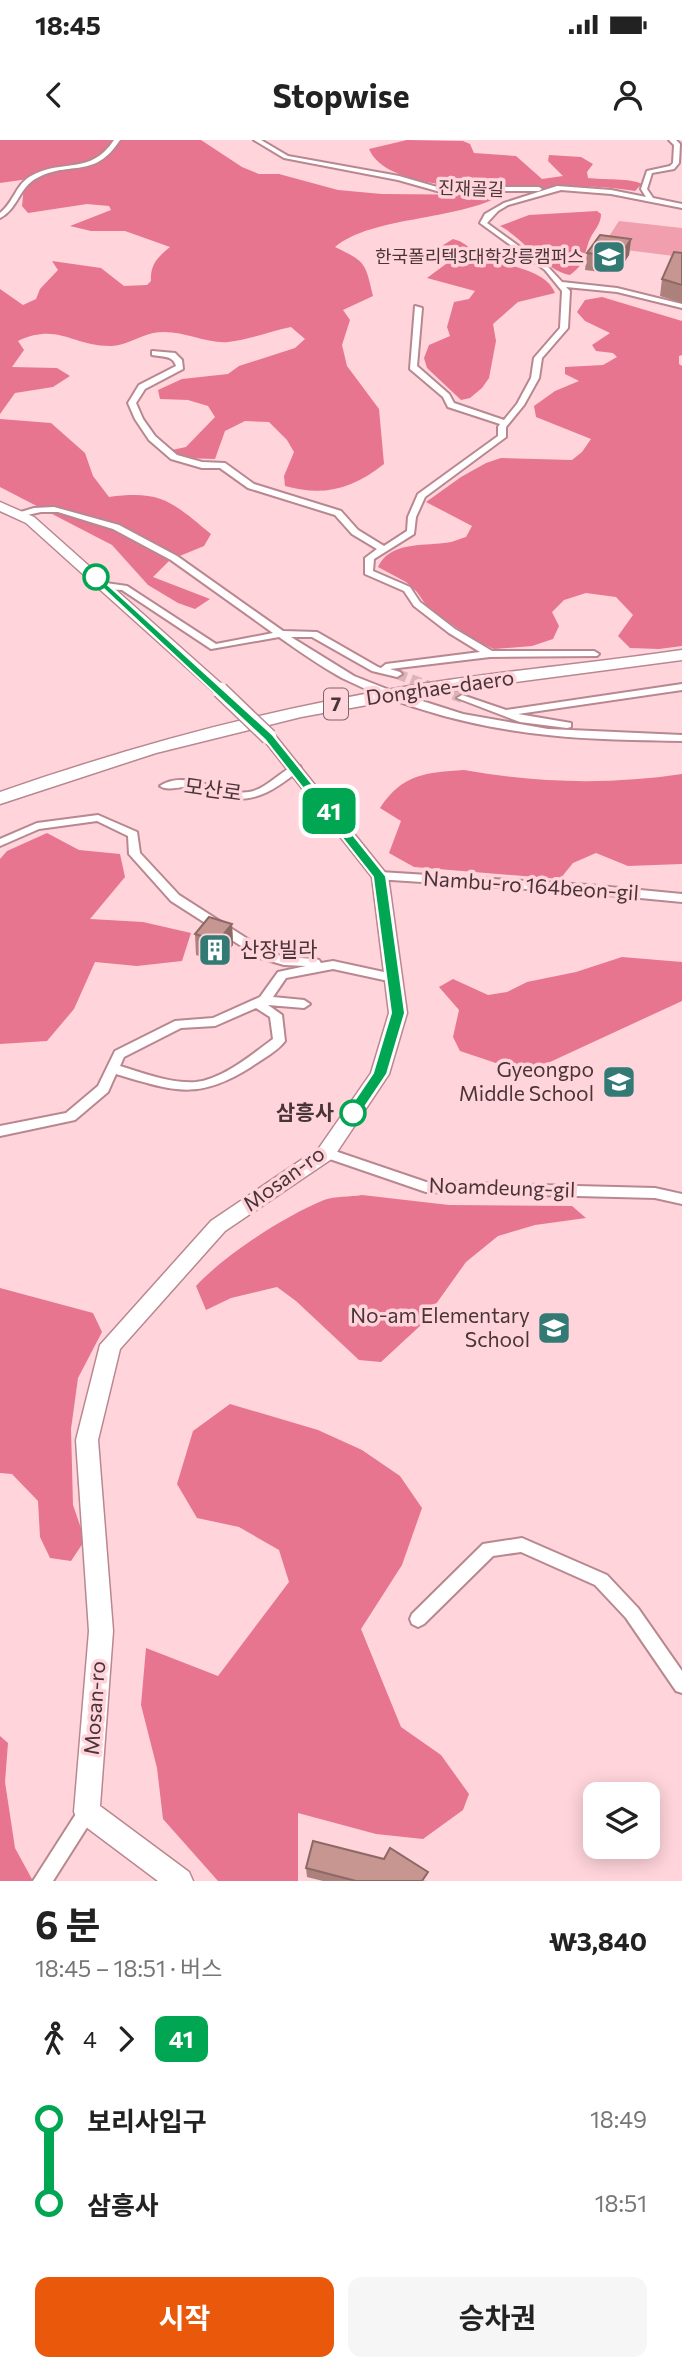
<!DOCTYPE html>
<html lang="ko">
<meta charset="utf-8">
<style>
body{margin:0;font-family:Commissioner,"Noto Sans KR",sans-serif;background:#f6f6f6;color:#222;height:100vh;display:flex;flex-direction:column;font-size:26px;white-space:nowrap}
*{box-sizing:border-box;margin:0}
p{font-size:23px;color:#767676}
.icon{flex:none;width:38px;height:38px;fill:none;stroke:currentColor;stroke-width:2;stroke-linecap:round;stroke-linejoin:round}
.map{position:relative;height:1741px;overflow:hidden}
.sheet{display:flex;flex-direction:column;background:#fff;flex:1}
.sheet>*{flex:none}
.badge{padding:0 14px;border-radius:10px;font-size:24px;line-height:46px}
.buttons{position:absolute;left:583px;top:1642px;display:grid;gap:14px}
.buttons a{display:grid;place-items:center;width:77px;height:77px;border-radius:14px;background:#fff;box-shadow:0 4px 18px #0003;font-size:35px}
.map>.badge{position:absolute;translate:-50% -50%;box-shadow:0 0 0 4px #fff}
.legs{display:flex;align-items:center;gap:10px;height:77px;padding:0 35px;font-size:23px}
.legs p{margin-inline-start:auto}
.head{display:flex;align-items:center;justify-content:space-between;height:119px;padding:0 35px}
h1{font-size:38px;font-weight:700;line-height:52px}
.primary-button{display:flex;gap:14px;margin-top:auto;padding:14px 35px}
.primary-button a{flex:1;height:80px;border-radius:14px;background:#ea580c;color:#fff;font-size:28px;font-weight:700;line-height:80px;text-align:center}
.primary-button a+a{background:#f6f6f6;color:#222}
ul{padding:0 35px;list-style:none}
li{display:flex;align-items:center;gap:24px;height:84px;font-size:26px}
li i{display:grid;place-items:center;width:10px;height:100%;margin:0 9px;background:currentColor}
li i::after{content:'';width:18px;height:18px;margin:-9px;border:5px solid;border-radius:50%;background:#fff}
li p{margin-inline-start:auto}
li:first-child i{background:linear-gradient(#0000 50%,currentColor 0)}
li:last-child i{background:linear-gradient(currentColor 50%,#0000 0)}
.status{display:flex;justify-content:space-between;align-items:center;height:49px;padding:0 35px;background:#fff;direction:ltr}
.status svg{height:19px;fill:currentColor}
header{display:flex;justify-content:space-between;align-items:center;height:91px;padding:0 35px;background:#fff;font-size:32px;font-weight:700}
.map>svg:first-child{display:block}
</style>
<div class="status"><b>18:45</b><svg viewBox="0 0 49 12"><path d="M0 12V9h3v3zM5 12V6h3v6zM10 12V3h3v9zM15 12V0h3v12zM26 1h20v11H26zM47 4h2v5h-2z"/></svg></div>
<header><svg class="icon" aria-label="back" viewBox="0 0 24 24"><path d="M15 5l-7 7 7 7"/></svg>Stopwise<svg class="icon" aria-label="person" viewBox="0 0 24 24"><circle cx="12" cy="8" r="4"/><path d="M4 21q1-7 8-7t8 7"/></svg></header>
<div class="map">
<svg width="682" height="1741" viewBox="0 0 682 1741">
<rect width="100%" height="100%" fill="#ffd4db"/>
<path fill="#f19eae" d="M 619,81 L 682,88 L 682,117 L 602,107 Z"/>
<path fill="#e7758f" d="M 0,0 L 201,0 L 242,27 L 259,34 L 279,34 L 338,50 L 382,54 L 502,55 C 456,81 372,76 335,107 C 366,122 365,122 373,156 L 343,170 L 350,180 L 342,205 L 347,226 L 379,269 L 384,324 C 352,349 324,357 285,346 L 284,336 L 294,312 L 287,300 L 269,282 L 245,281 L 225,291 L 215,319 L 182,318 L 172,310 L 186,307 L 215,277 L 208,266 L 188,260 L 160,259 L 158,250 L 182,239 L 228,234 L 239,226 L 295,208 L 305,199 L 291,187 C 271,191 249,200 228,202 C 204,204 180,188 153,193 C 139,196 127,205 112,206 C 72,207 59,182 18,201 L 24,210 L 12,227 L 57,228 L 70,236 L 53,247 L 15,253 L 0,274 L 0,149 L 23,165 L 36,159 L 40,149 L 58,130 L 52,121 L 101,128 L 124,146 L 147,145 L 151,141 C 150,124 158,117 170,107 L 125,91 L 91,91 L 70,86 L 111,70 L 109,66 L 87,64 L 28,73 L 22,66 L 24,46 L 28,39 L 0,43 Z
M 407,0 L 463,1 L 470,4 L 474,13 L 516,16 L 542,39 L 563,36 L 548,21 L 549,15 L 581,17 L 593,24 L 587,32 L 588,38 C 603,40 631,38 642,44 L 635,51 C 619,49 603,46 587,47 C 539,47 391,60 369,9 Z
M 597,71 L 601,74 C 601,85 593,91 589,101 C 583,118 586,123 570,135 C 545,131 522,97 500,86 L 529,75 Z
M 453,99 C 471,104 469,112 481,117 C 503,126 545,128 555,153 L 518,162 L 493,184 L 496,201 L 489,238 L 482,248 L 470,258 L 461,260 L 427,228 L 424,218 L 429,205 L 450,196 L 447,187 L 454,162 L 469,159 L 475,151 L 427,138 L 454,118 L 454,111 L 440,107 Z
M 602,157 L 682,181 L 682,215 L 679,216 L 679,224 L 682,226 L 682,506 L 659,509 L 630,508 L 618,496 L 633,475 L 616,457 L 586,453 L 564,460 L 552,472 L 559,486 L 553,499 L 532,506 L 494,509 L 476,501 L 428,468 L 417,452 L 406,442 L 378,427 C 389,402 422,406 444,403 C 451,403 459,399 466,397 L 472,386 L 426,362 L 461,337 L 486,323 L 501,318 L 572,320 L 582,312 L 591,299 L 536,277 L 534,266 L 555,251 L 579,241 L 565,234 L 565,227 L 603,225 L 617,217 L 613,213 L 596,211 L 592,205 L 610,193 L 585,181 L 577,172 L 585,160 Z
M 0,279 L 51,283 L 85,313 L 93,336 L 109,357 C 162,350 172,362 211,394 L 204,406 L 170,420 L 153,437 L 210,459 L 195,469 L 178,463 L 148,445 L 112,405 L 0,347 Z
M 464,630 C 536,643 609,645 682,634 L 682,724 L 628,726 L 596,713 L 573,723 L 560,739 L 414,727 L 389,713 L 401,681 L 380,668 C 403,633 426,633 464,630 Z
M 47,693 L 79,710 L 120,714 L 125,737 L 90,779 L 143,782 L 191,793 L 182,821 L 137,826 L 95,822 L 74,869 L 47,901 L 0,904 L 0,719 L 7,711 Z
M 622,817 L 682,822 L 682,861 L 550,922 L 520,931 L 460,911 L 453,897 L 459,870 L 439,847 L 453,839 L 488,855 L 507,852 L 527,842 L 576,832 Z
M 362,1055 L 449,1065 L 572,1066 L 586,1078 L 535,1085 L 498,1096 L 466,1122 L 421,1185 L 381,1222 L 359,1220 L 296,1161 L 277,1147 L 231,1158 L 206,1170 L 196,1146 C 226,1114 283,1077 324,1060 C 335,1056 350,1057 362,1055 Z
M 0,1148 L 93,1173 L 102,1192 L 78,1238 L 71,1289 L 73,1365 L 85,1400 L 71,1421 L 50,1418 L 40,1397 L 38,1361 L 12,1334 L 0,1333 Z
M 230,1264 L 318,1290 L 362,1310 L 400,1336 L 422,1368 L 402,1425 L 361,1489 L 401,1587 L 441,1615 L 469,1654 L 463,1670 L 423,1699 L 376,1694 L 298,1673 L 298,1741 L 218,1741 L 163,1679 L 157,1628 L 141,1565 L 146,1508 L 218,1536 L 289,1442 L 279,1410 L 239,1387 L 197,1378 L 177,1344 L 193,1291 Z
M 0,1596 L 8,1603 L 5,1642 L 15,1708 L 33,1741 L 0,1741 Z"/>
<g fill="none" stroke-linecap="round" stroke-linejoin="round">
<path stroke="#dbb4ba" stroke-width="10" stroke-dasharray="10 5" stroke-linecap="butt" d="M 397,534 L 462,558"/>
<defs>
<path id="street" d="M 114,0 L 120,0 C 94,40 71,20 37,38 C 19,47 18,69 0,78 L 0,73 C 14,62 16,44 31,36 C 63,18 90,36 114,0 Z
M 254,0 L 261,0 L 288,16 L 399,36 L 437,47 L 539,47 L 542,49 L 539,51 L 437,51 L 398,40 L 284,18 Z
M 669,0 L 676,0 L 680,4 L 679,23 L 674,29 L 652,33 L 647,49 L 653,58 L 682,64 L 682,68 L 611,54 L 561,50 L 508,65 L 498,71 L 487,83 L 549,128 L 562,142 L 617,148 L 682,164 L 682,168 L 617,152 L 566,147 L 570,151 L 568,188 L 542,218 L 539,238 L 524,265 L 506,287 L 506,297 L 425,357 L 416,377 L 414,394 L 374,419 L 373,431 L 410,447 L 420,462 L 455,489 L 492,511 L 594,511 L 599,514 L 597,516 L 490,517 L 390,529 L 400,532 L 402,534 L 397,537 L 372,531 L 312,497 L 291,497 L 354,536 L 397,553 L 463,574 L 548,589 L 682,595 L 682,601 C 637,600 592,600 548,595 C 478,588 405,569 342,538 C 320,526 299,511 279,497 L 211,509 L 122,450 L 106,449 L 101,446 L 106,443 L 127,446 L 216,504 L 273,493 L 171,420 L 113,389 L 58,372 L 41,372 L 18,377 L 14,374 L 34,368 L 54,367 L 119,385 L 177,416 L 283,491 L 317,492 L 378,527 L 381,528 L 386,524 L 480,512 L 449,493 L 414,466 L 404,451 L 365,434 L 365,418 L 377,409 L 352,394 L 335,375 L 248,348 L 220,328 L 202,328 L 171,319 L 149,300 L 135,279 L 128,263 L 139,245 L 176,226 C 173,215 162,217 152,215 L 152,211 L 175,213 L 182,220 L 183,229 L 145,249 L 136,263 L 143,279 L 155,296 L 177,315 L 202,322 L 225,323 L 254,344 L 341,371 L 358,390 L 384,406 L 407,391 L 408,377 L 418,354 L 498,296 L 498,287 L 500,284 L 448,267 L 443,257 L 410,229 L 415,166 L 422,168 L 417,226 L 449,254 L 454,263 L 504,280 L 517,264 L 531,238 L 534,218 L 560,188 L 562,151 L 545,130 L 480,83 L 485,74 L 504,63 L 557,46 L 611,50 L 646,57 L 641,49 L 647,31 L 670,26 L 673,23 L 674,5 Z
M 682,544 L 682,550 L 518,574 L 571,583 L 571,587 L 567,588 L 520,582 L 457,558 L 462,555 L 506,570 Z
M 296,625 L 300,626 L 301,628 L 300,630 C 279,646 258,663 229,658 C 217,655 205,649 192,647 C 181,645 169,652 160,646 C 186,628 221,656 249,652 C 267,649 280,631 296,625 Z
M 98,675 L 137,692 L 140,713 L 179,755 L 268,812 L 284,817 L 315,819 L 319,820 L 321,823 L 333,821 L 393,834 L 399,838 L 393,842 L 333,829 L 286,838 L 273,857 L 304,860 L 310,864 L 304,868 L 268,865 L 282,875 L 285,901 C 277,912 262,919 251,927 C 197,961 174,951 116,934 L 108,952 L 75,980 L 0,996 L 0,986 L 66,973 L 98,946 L 115,911 L 175,881 L 213,878 L 260,857 L 278,832 L 306,826 L 284,825 L 260,818 L 171,761 L 129,714 L 128,696 L 97,681 L 39,689 L 0,706 L 0,699 L 37,683 ZM 256,868 L 270,877 L 273,899 C 251,915 223,939 196,942 C 171,944 143,933 120,926 L 124,917 L 181,888 L 215,886 Z
M 380,732 L 588,745 L 682,754 L 682,762 L 588,753 L 376,739 L 374,736 L 376,733 Z
M 326,1008 L 426,1042 L 655,1048 L 682,1054 L 682,1064 L 655,1058 L 426,1052 L 321,1016 L 319,1013 L 321,1010 Z
M 522,1398 L 607,1435 L 638,1468 L 682,1531 L 682,1553 L 676,1551 L 626,1478 L 595,1445 L 521,1412 L 493,1416 L 424,1484 L 418,1487 L 412,1484 L 410,1479 L 412,1474 L 483,1404 Z
M 87,1663 L 93,1666 L 96,1672 L 93,1678 L 53,1741 L 33,1741 L 81,1666 Z"/>
<path id="secondary" d="M 0,362 L 34,377 L 225,547 L 225,553 L 215,553 L 26,383 L 0,371 Z
M 269,593 L 274,594 L 388,736 L 407,873 L 389,934 L 333,1018 L 225,1091 L 120,1209 L 98,1300 L 113,1491 L 100,1666 L 189,1732 L 193,1741 L 158,1741 L 78,1681 L 74,1672 L 89,1491 L 76,1300 L 100,1205 L 211,1081 L 319,1008 L 371,933 L 389,873 L 372,737 L 264,600 L 262,597 Z"/>
<path id="primary" d="M 682,510 L 682,520 L 439,552 L 301,577 L 156,613 L 0,664 L 0,652 C 132,606 266,570 404,547 C 496,531 590,524 682,510 Z"/>
</defs>
<use href="#street" stroke="#b98790" stroke-width="4"/>
<use href="#secondary" stroke="#b98790" stroke-width="3"/>
<use href="#primary" stroke="#b98790" stroke-width="3"/>
<use href="#street" fill="#fff" fill-rule="evenodd"/>
<use href="#secondary" fill="#fff" fill-rule="evenodd"/>
<use href="#primary" fill="#fff" fill-rule="evenodd"/>
<defs>
<path id="secondary-bridge" d="M 220,550 L 269,597"/>
</defs>
<use href="#secondary-bridge" stroke="#b98790" stroke-width="18" stroke-linecap="butt"/>
<use href="#secondary-bridge" stroke="#fff" stroke-width="15"/>
</g>
<path fill="#ac817c" d="M 631,99 L 629,115 L 622,126 L 613,125 L 609,133 L 585,130 L 587,113 Z
M 682,113 L 682,163 L 660,156 L 662,139 Z
M 232,784 L 233,805 L 219,822 L 196,815 L 195,794 Z
M 306,1728 L 427,1741 L 323,1741 L 307,1737 Z"/>
<path fill="#8c6965" d="M 631,99 L 629,115 L 622,126 L 624,110 Z
M 615,109 L 613,125 L 609,133 L 610,116 Z
M 232,784 L 233,805 L 219,822 L 218,801 Z"/>
<path fill="#c89690" stroke="#8c6965" stroke-width="2" d="M 600,95 L 631,99 L 624,110 L 615,109 L 610,116 L 587,113 Z
M 674,112 L 682,113 L 682,145 L 662,139 Z
M 209,777 L 232,784 L 218,801 L 195,794 Z
M 313,1701 L 384,1719 L 390,1708 L 428,1732 L 422,1741 L 356,1741 L 306,1728 Z"/>
<path fill="#00a651" stroke="#fff" stroke-width="2" d="M 96,434 L 273,595 L 386,736 L 405,873 L 387,934 L 358,977 L 348,977 L 346,973 L 373,933 L 391,873 L 373,737 L 265,600 L 93,439 L 91,437 Z"/>
<defs>
<symbol id="university-square" viewBox="-11 -11 22 22"><rect x="-9" y="-9" width="18" height="18" rx="4" fill="#337a74" stroke="#ffd4db"/><path d="M0-5L7-2L0 1L-7-2ZM-4 1L0 2.5L4 1V4Q0 6-4 4Z" fill="#fff"/></symbol>
<symbol id="building-square" viewBox="-11 -11 22 22"><rect x="-9" y="-9" width="18" height="18" rx="4" fill="#337a74" stroke="#ffd4db"/><path d="M-4-6H4V6H1V3H-1V6H-4ZM-2.5-4.3h1.7v1.8h-1.7ZM.8-4.3h1.7v1.8H.8ZM-2.5-1h1.7V.8h-1.7ZM.8-1h1.7V.8H.8Z" fill="#fff"/></symbol>
<symbol id="school-square" viewBox="-11 -11 22 22"><rect x="-9" y="-9" width="18" height="18" rx="4" fill="#337a74" stroke="#ffd4db"/><path d="M0-5L7-2L0 1L-7-2ZM-4 1L0 2.5L4 1V4Q0 6-4 4Z" fill="#fff"/></symbol>
</defs>
<g fill-rule="evenodd">
<use href="#university-square" x="590" y="98" width="38" height="38"/>
<use href="#building-square" x="196" y="791" width="38" height="38"/>
<use href="#school-square" x="600" y="923" width="38" height="38"/>
<use href="#school-square" x="535" y="1169" width="38" height="38"/>
</g>
<g fill="#fff" stroke="#00a651" stroke-width="3.5">
<circle cx="96" cy="437" r="12"/>
<circle cx="353" cy="973" r="12"/>
</g>
<g text-anchor="middle" stroke-width="7" stroke-linejoin="round" paint-order="stroke">
<g font-size="18" fill="#493438" stroke="#ffd4db">
<text transform="translate(471 49) rotate(2)" y="6">진재골길</text>
</g>
<g font-size="18" fill="#493438" stroke="#ffd4db" text-anchor="end">
<text x="584" y="123">한국폴리텍3대학강릉캠퍼스</text>
</g>
<rect fill="#ffd4db" stroke="#806469" stroke-width="2" x="324" y="548.5" width="24" height="31" rx="5"/>
<g font-size="19" font-weight="bold" fill="#493438">
<text x="336" y="571">7</text>
</g>
<g font-size="21" fill="#493438" stroke="#ffd4db">
<text transform="translate(440 548) rotate(-8)" y="7">Donghae-daero</text>
<text transform="translate(213 650) rotate(8)" y="7">모산로</text>
<text transform="translate(531 746) rotate(4)" y="7">Nambu-ro 164beon-gil</text>
<text transform="translate(284 1039) rotate(-36)" y="7">Mosan-ro</text>
<text transform="translate(502 1048) rotate(2)" y="7">Noamdeung-gil</text>
<text transform="translate(95 1568) rotate(-86)" y="7">Mosan-ro</text>
</g>
<g font-size="21" fill="#493438" stroke="#ffd4db" text-anchor="end">
<text x="240" y="817" text-anchor="start">산장빌라</text>
<text x="594" y="937">Gyeongpo<tspan x="594" dy="24">Middle School</tspan></text>
<text x="530" y="1183">No-am Elementary<tspan x="530" dy="24">School</tspan></text>
</g>
<g font-size="21" font-weight="bold" fill="#493438" stroke="#ffd4db" text-anchor="end">
<text x="334" y="980">삼흥사</text>
</g>
</g>
</svg>
<div class="buttons">
<a><svg class="icon" aria-label="layers" viewBox="0 0 24 24"><path d="M12 4l9 5-9 5-9-5zM3 14l9 5 9-5"/></svg></a>
</div>
<b class="badge" style="left:329px;top:671px;background:#00a651;color:#fff">41</b>
</div>
<section class="sheet">
<div class="head"><div><h1>6 분</h1><p>18:45 – 18:51 · 버스</p></div><b>₩3,840</b></div>
<div class="legs"><svg class="icon" aria-label="walk" viewBox="0 0 24 24"><circle cx="13" cy="4" r="2"/><path d="M13 8l-2 6 4 7M11 14l-3 7M7 12l3-4h3l4 4"/></svg>4<svg class="icon" aria-label="forward" viewBox="0 0 24 24"><path d="M9 5l7 7-7 7"/></svg><b class="badge" style="background:#00a651;color:#fff">41</b></div>
<ul>
<li><i style="color:#00a651"></i><b>보리사입구</b><p>18:49</p></li>
<li><i style="color:#00a651"></i><b>삼흥사</b><p>18:51</p></li>
</ul>
<div class="primary-button"><a>시작</a><a>승차권</a></div>
</section>
